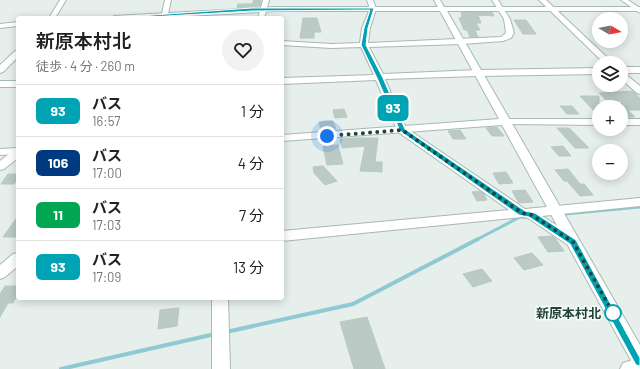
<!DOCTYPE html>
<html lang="ja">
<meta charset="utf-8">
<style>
body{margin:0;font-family:Barlow,"Noto Sans JP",sans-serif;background:#f2f2f2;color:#202124;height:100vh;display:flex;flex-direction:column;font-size:15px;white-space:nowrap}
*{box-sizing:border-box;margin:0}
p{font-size:13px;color:#757577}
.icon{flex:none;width:22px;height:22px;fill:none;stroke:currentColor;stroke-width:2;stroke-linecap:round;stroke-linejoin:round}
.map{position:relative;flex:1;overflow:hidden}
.drawer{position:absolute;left:16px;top:16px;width:268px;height:284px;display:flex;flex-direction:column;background:#fff;border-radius:4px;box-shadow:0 2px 10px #0003}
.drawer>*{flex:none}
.badge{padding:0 8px;border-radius:6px;font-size:14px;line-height:26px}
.needle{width:26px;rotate:100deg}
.fabs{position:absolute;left:592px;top:12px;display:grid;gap:8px}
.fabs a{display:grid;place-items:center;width:36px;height:36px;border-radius:50%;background:#fff;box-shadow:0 2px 10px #0003;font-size:20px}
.you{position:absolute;width:20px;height:20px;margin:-10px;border:3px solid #fff;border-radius:50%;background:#1a73e8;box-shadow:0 0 0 6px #1a73e833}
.map>.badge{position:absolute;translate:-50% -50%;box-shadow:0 0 0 2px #fff}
.round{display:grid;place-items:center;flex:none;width:42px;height:42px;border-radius:21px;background:#f2f2f2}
.headline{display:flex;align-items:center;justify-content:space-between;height:68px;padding:0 20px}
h1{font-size:19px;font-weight:600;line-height:30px}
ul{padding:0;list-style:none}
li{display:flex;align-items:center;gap:12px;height:52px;padding:0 20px;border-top:1px solid #e0e0e0}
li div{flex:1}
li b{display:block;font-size:15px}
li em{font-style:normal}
li .badge{min-width:44px;font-weight:700;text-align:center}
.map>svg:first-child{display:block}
</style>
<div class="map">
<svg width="640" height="369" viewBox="0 0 640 369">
<rect width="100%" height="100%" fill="#e6efeb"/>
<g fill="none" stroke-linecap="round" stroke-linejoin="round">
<path stroke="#8ec9d4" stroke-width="3" d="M 565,214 L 640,207
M 476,240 L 520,217 L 527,217"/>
<path stroke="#8ec9d4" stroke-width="4" d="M 226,332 L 353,304 L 478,239
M 61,369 L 215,334"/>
</g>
<path fill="#bbcac4" stroke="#b8c9c2" d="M 254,0 L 261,0 L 260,6 L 237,8 L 238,4 L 252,4 Z
M 461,12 L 492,12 L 494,16 L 478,15 L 481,23 L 476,23 L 480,30 L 475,30 L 478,37 L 470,37 L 467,30 L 464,30 L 459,18 L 461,18 L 462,16 Z
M 303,18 L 317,18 L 321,32 L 314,32 L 314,38 L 300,38 Z
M 514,20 L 526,20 L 536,34 L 523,34 Z
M 633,91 L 640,98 L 640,110 L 628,110 L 635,117 L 624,117 L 621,114 L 621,101 L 607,101 L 599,93 Z
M 580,96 L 599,96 L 599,116 Z
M 560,106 L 572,106 L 579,114 L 567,114 Z
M 344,109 L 347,117 L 335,118 L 333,110 Z
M 333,121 L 336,129 L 321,130 L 319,122 Z
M 497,127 L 504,136 L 492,136 L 486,128 Z
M 557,128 L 569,128 L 589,148 L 575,148 Z
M 460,130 L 466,139 L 453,139 L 448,131 Z
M 355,138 L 378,138 L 375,162 L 382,162 L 382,172 L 360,171 L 365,146 L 342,148 L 340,139 Z
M 338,145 L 343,164 L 327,165 L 323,146 Z
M 563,146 L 571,156 L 559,156 L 551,147 Z
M 323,166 L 337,181 L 325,185 L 314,173 L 313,167 Z
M 568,169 L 580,184 L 584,184 L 593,195 L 580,196 L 567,181 L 564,181 L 555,170 Z
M 506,172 L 513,183 L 499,184 L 493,173 Z
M 8,174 L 18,174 L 18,178 L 14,184 L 1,184 Z
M 525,190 L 533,202 L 519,203 L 512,191 Z
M 480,191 L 484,194 L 487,200 L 477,201 L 472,192 Z
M 18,216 L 18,237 L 3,237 Z
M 552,236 L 555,238 L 564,251 L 548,252 L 538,237 Z
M 532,253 L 543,265 L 524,270 L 514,258 Z
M 482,269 L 492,281 L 473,287 L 463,274 Z
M 5,286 L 18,286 L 18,294 L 13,303 L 8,303 L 0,317 L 0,294 Z
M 179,308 L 177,326 L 158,329 L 160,310 Z
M 367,317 L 385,369 L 354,369 L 340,322 Z"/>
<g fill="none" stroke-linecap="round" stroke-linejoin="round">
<defs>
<path id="street" d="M 60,0 L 66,0 L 55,18 L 49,18 Z
M 165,0 L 171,0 L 167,18 L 161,18 Z
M 263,0 L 269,0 L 264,18 L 258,18 Z
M 367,0 L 373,0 L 376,9 L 370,28 L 368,43 L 501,37 L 506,33 L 504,19 L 492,0 L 498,0 L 510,19 L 514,33 L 511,38 L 503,41 L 462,44 L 369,47 L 383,74 L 478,70 L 599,68 L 599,74 L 478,76 L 385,79 L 406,128 L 525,209 L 640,198 L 640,206 L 542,216 L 578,239 L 580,242 L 578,245 L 573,247 L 568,245 L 528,218 L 523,217 L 282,241 L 282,231 L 509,210 L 398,132 L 376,80 L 282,84 L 282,78 L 374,75 L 361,47 L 331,48 L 282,45 L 282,41 L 331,44 L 360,43 L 362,28 L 370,9 Z
M 539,0 L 546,0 L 613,63 L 604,63 Z
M 621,0 L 628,0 L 640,8 L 640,13 Z
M 15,51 L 18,51 L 18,57 L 3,72 L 0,73 L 0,65 Z
M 621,67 L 640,67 L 640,73 L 624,73 L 640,86 L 640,94 L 637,93 L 621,79 Z
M 0,81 L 18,81 L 18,87 L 0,87 Z
M 505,119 L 599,119 L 599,125 L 501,124 L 500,122 Z
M 621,119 L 640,119 L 640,125 L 621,125 Z
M 18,149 L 18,158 L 4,169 L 0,170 L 0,161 L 14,150 Z
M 18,253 L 18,266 L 5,277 L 0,279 L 0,265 L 13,254 Z
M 212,298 L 228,298 L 230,369 L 212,369 Z
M 640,358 L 640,369 L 620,369 L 623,363 Z"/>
<path id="secondary" d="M 434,0 L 440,0 L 444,7 L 640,7 L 640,11 L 447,11 L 640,345 L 640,369 L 634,366 L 502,125 L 282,141 L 282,135 L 499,119 L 440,11 L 277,11 L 151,18 L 111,18 L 114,16 L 277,7 L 438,7 Z
M 18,22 L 18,26 L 0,28 L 0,24 Z
M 18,148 L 18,154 L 0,155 L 0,149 Z"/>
</defs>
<use href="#street" stroke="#a8b8b2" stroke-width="2"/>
<use href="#secondary" stroke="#a4bbb3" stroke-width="2"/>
<use href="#street" fill="#fff" fill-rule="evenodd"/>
<use href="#secondary" fill="#fff" fill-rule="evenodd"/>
</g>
<path fill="#00a3b4" stroke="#fff" d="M 252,8 L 374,8 L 368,28 L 366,45 L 383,78 L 405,129 L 525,211 L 535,213 L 576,240 L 640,358 L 640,366 L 636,365 L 570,244 L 529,217 L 519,215 L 400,131 L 377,78 L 361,45 L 364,28 L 370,10 L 252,11 L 114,19 L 112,18 Z"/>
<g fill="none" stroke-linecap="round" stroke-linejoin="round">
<path stroke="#24423a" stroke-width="4" stroke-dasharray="0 7.2" d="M 327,136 L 402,130 L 522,213 L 532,215 L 573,242 L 613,313"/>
</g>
<circle fill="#fff" stroke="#00a3b4" stroke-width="2" cx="613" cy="313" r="8"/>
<g text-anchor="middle" stroke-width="3" stroke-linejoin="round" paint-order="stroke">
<g font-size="13" font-weight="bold" fill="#24423a" stroke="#f7fbf9" text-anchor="end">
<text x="601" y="318">新原本村北</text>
</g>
</g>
</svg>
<div class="fabs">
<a><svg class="needle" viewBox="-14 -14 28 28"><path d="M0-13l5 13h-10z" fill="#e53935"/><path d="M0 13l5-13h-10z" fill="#757577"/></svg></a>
<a><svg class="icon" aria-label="layers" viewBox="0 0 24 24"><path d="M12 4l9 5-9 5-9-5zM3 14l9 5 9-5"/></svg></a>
<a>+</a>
<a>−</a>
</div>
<div class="you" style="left:327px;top:136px"></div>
<b class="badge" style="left:393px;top:108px;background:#00a3b4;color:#fff">93</b>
<section class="drawer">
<div class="headline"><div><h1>新原本村北</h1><p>徒歩 · 4 分 · 260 m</p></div><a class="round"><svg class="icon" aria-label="heart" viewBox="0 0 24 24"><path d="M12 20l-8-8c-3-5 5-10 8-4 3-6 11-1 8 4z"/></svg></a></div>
<ul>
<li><span class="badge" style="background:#00a3b4;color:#fff">93</span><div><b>バス</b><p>16:57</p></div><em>1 分</em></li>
<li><span class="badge" style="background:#003b80;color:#fff">106</span><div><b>バス</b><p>17:00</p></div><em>4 分</em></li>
<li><span class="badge" style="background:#00a651;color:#fff">11</span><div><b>バス</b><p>17:03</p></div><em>7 分</em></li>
<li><span class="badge" style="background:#00a3b4;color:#fff">93</span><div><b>バス</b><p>17:09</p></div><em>13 分</em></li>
</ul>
</section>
</div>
